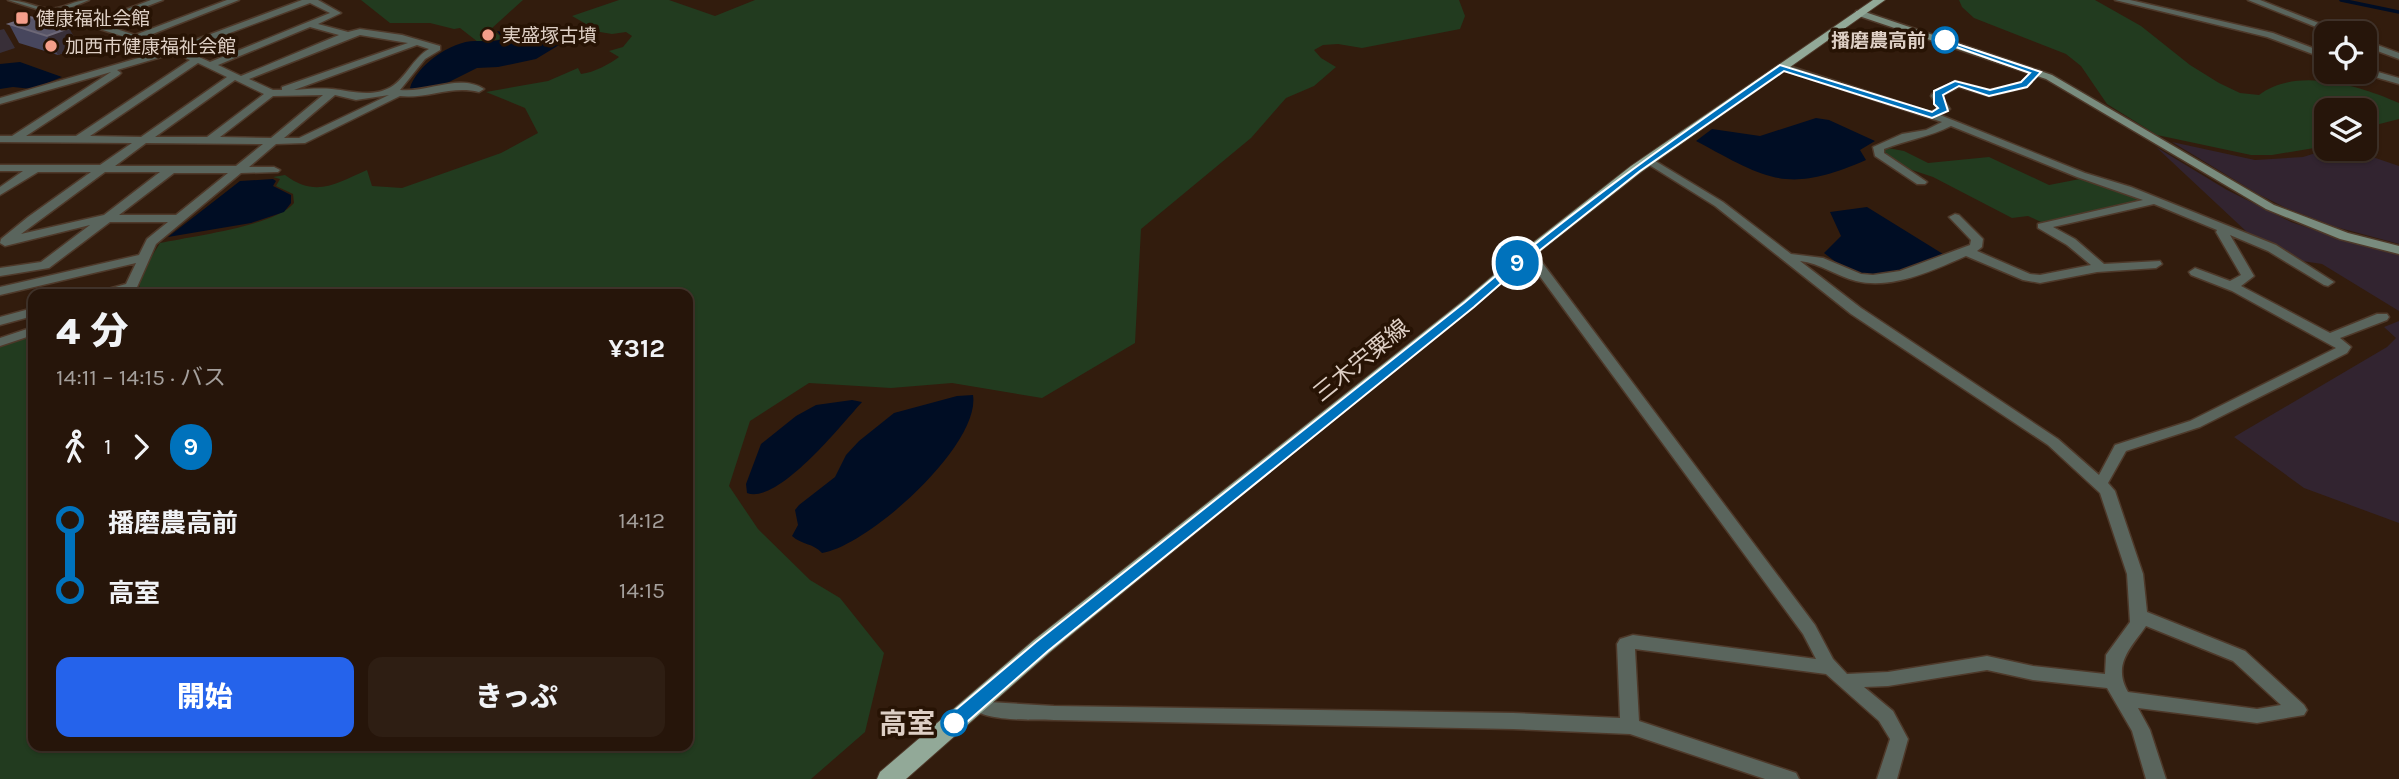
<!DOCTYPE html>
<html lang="ja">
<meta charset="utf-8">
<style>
body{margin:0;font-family:Karla,"Noto Sans JP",sans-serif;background:#2e1e13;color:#f1f3f6;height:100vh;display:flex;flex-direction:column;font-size:26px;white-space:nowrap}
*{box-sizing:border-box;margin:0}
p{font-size:23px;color:#a49f9c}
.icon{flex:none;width:38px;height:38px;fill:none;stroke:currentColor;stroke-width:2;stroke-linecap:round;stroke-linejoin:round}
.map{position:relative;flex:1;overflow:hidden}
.panel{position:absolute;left:28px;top:289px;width:665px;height:462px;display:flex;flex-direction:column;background:#26150a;border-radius:14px;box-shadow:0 2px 5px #0004,0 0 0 2px #42342b}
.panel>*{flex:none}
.badge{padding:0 14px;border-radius:23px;font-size:24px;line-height:46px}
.buttons{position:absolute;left:2314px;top:21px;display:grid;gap:14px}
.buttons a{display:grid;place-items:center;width:63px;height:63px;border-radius:14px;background:#26150a;box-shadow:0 2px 5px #0004,0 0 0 2px #42342b;font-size:35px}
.map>.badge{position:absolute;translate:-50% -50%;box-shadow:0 0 0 4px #fff}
.legs{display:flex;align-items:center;gap:10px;height:77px;padding:0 28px;font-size:23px}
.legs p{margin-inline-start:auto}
.summary{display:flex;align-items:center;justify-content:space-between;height:119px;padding:0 28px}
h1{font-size:38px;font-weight:800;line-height:52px}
.action{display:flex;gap:14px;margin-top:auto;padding:14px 28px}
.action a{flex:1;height:80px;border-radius:14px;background:#2563eb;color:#fff;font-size:28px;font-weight:800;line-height:80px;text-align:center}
.action a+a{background:#2e1e13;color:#f1f3f6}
ul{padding:0 28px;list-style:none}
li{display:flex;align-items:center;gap:24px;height:70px;font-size:26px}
li i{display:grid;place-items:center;width:10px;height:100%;margin:0 9px;background:currentColor}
li i::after{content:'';width:18px;height:18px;margin:-9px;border:5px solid;border-radius:50%;background:#26150a}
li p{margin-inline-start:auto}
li:first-child i{background:linear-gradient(#0000 50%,currentColor 0)}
li:last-child i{background:linear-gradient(currentColor 50%,#0000 0)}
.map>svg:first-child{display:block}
</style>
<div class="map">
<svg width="2399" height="779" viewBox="0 0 2399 779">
<rect width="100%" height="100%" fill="#321c0d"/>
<path fill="#322430" d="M 2172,142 L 2255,160 L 2303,157 L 2329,149 L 2349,149 L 2399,166 L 2399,244 L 2336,227 L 2286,208 L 2258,194 Z
M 2156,147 L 2227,190 L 2291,222 L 2350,242 L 2399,254 L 2399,311 L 2322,264 L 2302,261 L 2248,233 Z
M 2399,321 L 2399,523 L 2304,488 L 2234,437 L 2387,347 L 2396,338 L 2384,327 Z"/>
<path fill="#223b1f" d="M 361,0 L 523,0 L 491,29 L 504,39 L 478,42 L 460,28 L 454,29 L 430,23 L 390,23 Z
M 619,0 L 669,0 L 715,16 L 755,0 L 1459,0 L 1465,16 L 1460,29 L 1362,48 L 1338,44 L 1323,45 L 1314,50 L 1321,58 L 1336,67 L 1314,86 L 1286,98 L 1251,138 L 1141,229 L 1135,343 L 1042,398 L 952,383 L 891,388 L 809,383 L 750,421 L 729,486 L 758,529 L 810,580 L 840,598 L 884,653 L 865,732 L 811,779 L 0,779 L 0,344 L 33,334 L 33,746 L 688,746 L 688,294 L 138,294 L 142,272 L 160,243 C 192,236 275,226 294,203 L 293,194 L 276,186 L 280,179 L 273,177 L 285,175 C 316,198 335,184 367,170 L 372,186 L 402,188 L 501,153 L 538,133 L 525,108 L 486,92 L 548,81 L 578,68 L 581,74 C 595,72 608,65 619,57 L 609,51 L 623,47 L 632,36 L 626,32 L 612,34 L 600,32 L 572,16 Z
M 1959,0 L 2095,0 L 2141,26 L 2190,65 L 2219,83 L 2240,93 L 2259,95 C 2297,66 2360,86 2399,103 L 2399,119 L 2364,128 L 2364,110 L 2326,110 L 2326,146 L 2272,155 L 2251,155 L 2157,135 L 2107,104 L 2081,66 L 2066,54 L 1974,18 L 1962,7 Z
M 1888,148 L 1904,151 L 1928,163 L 1989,157 L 2049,185 L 2085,178 L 2146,200 L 2043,223 L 2028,216 L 2012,218 L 1933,177 L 1903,167 L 1882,150 Z"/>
<path fill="#000d24" d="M 497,31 L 564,42 L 536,59 L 498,67 L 477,68 L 437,88 L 414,91 L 410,88 C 416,66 451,41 475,41 C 484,41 494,42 503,39 Z
M 20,62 L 62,77 L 32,89 L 13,87 L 0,89 L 0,64 Z
M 1816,118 L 1829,120 L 1875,141 L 1860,150 L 1866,160 C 1786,195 1767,179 1696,141 L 1712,129 L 1760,136 Z
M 273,179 L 276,181 L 273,186 L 291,195 L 291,203 L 284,212 L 251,223 L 168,237 L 240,181 Z
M 1867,207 L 1943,254 C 1918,264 1878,283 1851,271 C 1841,267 1832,259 1824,253 L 1841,236 L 1830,212 Z
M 973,395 C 981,445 868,546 822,553 C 813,543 802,545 792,536 L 798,525 L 795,510 L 799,505 L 835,477 L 846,455 L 859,441 L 894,413 L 957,396 Z
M 852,400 L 862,402 C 842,424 778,505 747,493 L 746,484 L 761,444 L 796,416 L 816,405 Z"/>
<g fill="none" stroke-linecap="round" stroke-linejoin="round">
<path stroke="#000d24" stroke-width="3.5" d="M 2341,0 L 2399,12"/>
<defs>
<path id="street" d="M 8,0 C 23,0 40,9 51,9 C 64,8 75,0 89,0 L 60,12 L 92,22 L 151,0 L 163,0 L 101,24 L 135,35 L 227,0 L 239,0 L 145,37 L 176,47 L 302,0 L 318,0 L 341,13 L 318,24 L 348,32 L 360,29 L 402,35 L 440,46 L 440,50 L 425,59 L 400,90 C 427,93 460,73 484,89 L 479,92 C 451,85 428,99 400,96 L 305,143 L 276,144 L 249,167 L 274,167 L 280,170 L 278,172 L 241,173 L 156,244 L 134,294 L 99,294 L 101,291 L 126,284 L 136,263 L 0,295 L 0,287 L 139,255 L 147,239 L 168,222 L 110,222 L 49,268 L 0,276 L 0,268 L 41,262 L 90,225 L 5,246 L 0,243 L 1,239 L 28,217 L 91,172 L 38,172 L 0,195 L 0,187 L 23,171 L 0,171 L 0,165 L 100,165 L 132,143 L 0,142 L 0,136 L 12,136 L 111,72 L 0,104 L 0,98 L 166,50 ZM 310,3 L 330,13 L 210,62 L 184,50 ZM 310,27 L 339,35 L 241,76 L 218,65 ZM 360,35 L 408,43 L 282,87 L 282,90 L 273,90 L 249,79 ZM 417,45 L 429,49 C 413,58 406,78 391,87 C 372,98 351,91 332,89 C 319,88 306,89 294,90 ZM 175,53 L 190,60 L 76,136 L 26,136 L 119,75 L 121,73 L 117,70 ZM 198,63 L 227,77 L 141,137 L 90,136 ZM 235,80 L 264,94 L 207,137 L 155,137 ZM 323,95 L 271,138 L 220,137 L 273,96 ZM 335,95 L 356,100 L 389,95 L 299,138 L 284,138 ZM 146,143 L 263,144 L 236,166 L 115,166 ZM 105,172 L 160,172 L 104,215 L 21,234 ZM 174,173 L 228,173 L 176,215 L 119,215 Z
M 2115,0 L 2130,0 L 2273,33 L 2326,53 L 2326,59 L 2267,37 Z
M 2248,0 L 2260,0 L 2344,33 L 2331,33 Z
M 2364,40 L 2399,53 L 2399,59 L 2364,46 Z
M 1783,64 L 1930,112 L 1939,108 L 1931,96 L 1932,94 L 1955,81 L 1989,90 L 2021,83 L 2033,70 L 2039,70 L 2039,74 L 2027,87 L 1989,96 L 1959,87 L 1941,96 L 1950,109 L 1940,115 L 2085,173 L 2131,187 L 2276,245 L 2334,282 L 2328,286 L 2324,285 L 2268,251 L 2230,235 L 2254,276 L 2241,286 L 2330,333 L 2377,314 L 2387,314 L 2389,317 L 2387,320 L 2340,338 L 2351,347 L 2347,353 L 2200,427 L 2126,451 L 2108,483 L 2115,491 L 2143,574 L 2147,612 L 2245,651 L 2304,705 L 2307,710 L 2304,715 L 2257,723 L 2138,708 L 2150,730 L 2166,779 L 2146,779 L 2132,731 L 2107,688 L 2033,680 L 1987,670 L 1888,686 L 1864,687 L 1893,711 L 1908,739 L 1897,779 L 1877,779 L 1890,739 L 1879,721 L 1826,674 L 1635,649 L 1639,721 L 1796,773 L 1799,779 L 1765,779 L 1630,734 L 1513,729 L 1054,720 C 1032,719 978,723 968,703 L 971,698 L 977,696 L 989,702 L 1054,706 L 1513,713 L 1620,718 L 1617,644 L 1620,639 L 1633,635 L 1816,659 L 1803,634 L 1533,267 L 1519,256 L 1521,253 L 1525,252 L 1541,261 L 1815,625 L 1833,659 L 1847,674 L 1888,672 L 1987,656 L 2033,666 L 2105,674 L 2106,655 L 2130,622 L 2127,574 L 2100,493 L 2048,445 L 1851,314 L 1715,206 L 1643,161 L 1648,158 L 1652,159 L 1723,202 L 1791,254 L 1823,258 L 1861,274 L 1873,275 L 1900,271 L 1970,245 L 1971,240 L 1949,217 L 1955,214 L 1959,215 L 1983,239 L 1982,247 L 1977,251 L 2030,274 L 2040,275 L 2091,265 L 2067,245 L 2038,228 L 2038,224 L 2143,200 L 2077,177 L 1951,126 C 1930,137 1906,140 1884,149 L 1884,153 L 1927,182 L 1925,184 L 1917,184 L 1875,156 L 1873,147 L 1902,134 L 1926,130 L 1942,122 L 1780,69 L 1778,67 ZM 2154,204 L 2217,230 L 2216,232 L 2241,275 L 2230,281 L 2195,268 L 2189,272 L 2191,275 L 2232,291 L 2336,348 L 2190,421 L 2115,445 L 2099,475 L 2058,439 L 1861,308 L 1800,261 C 1820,263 1836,276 1856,281 C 1892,290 1934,270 1966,256 L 2023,280 L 2040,283 L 2097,272 L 2156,268 L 2162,264 L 2160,261 L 2104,264 L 2075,239 L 2053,227 ZM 2146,626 L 2233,661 L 2281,705 L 2257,709 L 2128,692 C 2112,664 2131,648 2146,626 Z
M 2364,68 L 2399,78 L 2399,84 L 2361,73 L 2364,72 Z
M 33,308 L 33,316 L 0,325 L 0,317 Z
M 33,327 L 33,335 L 0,346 L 0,338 Z"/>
<path id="secondary" d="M 1856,11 L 1862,11 L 2052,75 L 2274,205 L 2348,233 L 2399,246 L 2399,254 L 2340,239 L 2266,209 L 2046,79 L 1856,15 Z"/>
<path id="primary" d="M 1873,0 L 1885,0 L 1641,172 L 1530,259 L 1050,652 L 906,779 L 877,779 L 880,772 L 1034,640 L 1463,301 L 1520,253 L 1631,166 Z"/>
</defs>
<use href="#street" stroke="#4e392a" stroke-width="3"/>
<use href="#secondary" stroke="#4e392a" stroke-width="3"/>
<use href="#primary" stroke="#4e392a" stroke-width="2"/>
<use href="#street" fill="#5a655d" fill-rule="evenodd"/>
<use href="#secondary" fill="#798c7e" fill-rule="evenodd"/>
<use href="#primary" fill="#92a998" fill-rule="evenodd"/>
</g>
<path fill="#47465d" d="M 9,24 L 80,47 L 58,55 L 19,43 Z"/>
<path fill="#382f38" d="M 69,28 L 80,47 L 58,55 L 47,36 Z
M 4,29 L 15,48 L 0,53 L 0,30 Z"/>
<path fill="#585568" stroke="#6d6877" stroke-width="2" d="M 30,17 L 69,28 L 47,36 L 9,24 Z"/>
<path fill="#0072bc" stroke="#fff" stroke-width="2" d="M 1942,39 L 2041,72 L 2027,87 L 1989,96 L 1959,86 L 1943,95 L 1948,111 L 1932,118 L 1784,71 L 1640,171 L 1529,259 L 1474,307 L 1048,651 L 960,728 L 954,730 L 947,728 L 945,723 L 947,717 L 1036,642 L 1465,302 C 1566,215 1670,141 1780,65 L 1932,112 L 1938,108 L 1934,104 L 1934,91 L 1955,81 L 1990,90 L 2021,82 L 2030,73 L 1942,42 Z"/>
<g fill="#f49e8a" stroke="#271304" stroke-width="2.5">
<rect x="15" y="11" width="14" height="14" rx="3.5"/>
<circle cx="488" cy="35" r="7"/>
<circle cx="51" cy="46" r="7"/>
</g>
<g fill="#fff" stroke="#0072bc" stroke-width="3.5">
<circle cx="1945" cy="40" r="12"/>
<circle cx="954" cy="723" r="12"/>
</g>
<g text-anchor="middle" stroke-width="7" stroke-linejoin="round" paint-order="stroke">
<g font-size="19" fill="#decfc5" stroke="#271304" text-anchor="start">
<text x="36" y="25">健康福祉会館</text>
<text x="502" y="42">実盛塚古墳</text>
<text x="65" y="53">加西市健康福祉会館</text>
</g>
<g font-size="19" font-weight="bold" fill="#decfc5" stroke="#271304" text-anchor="end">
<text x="1926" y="47">播磨農高前</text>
</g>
<g font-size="23" fill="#decfc5" stroke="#271304">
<text transform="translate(1361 360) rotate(-39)" y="8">三木宍粟線</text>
</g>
<g font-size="28" font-weight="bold" fill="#decfc5" stroke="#271304" text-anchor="end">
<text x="935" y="733">高室</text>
</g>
</g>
</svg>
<div class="buttons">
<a><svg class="icon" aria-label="locate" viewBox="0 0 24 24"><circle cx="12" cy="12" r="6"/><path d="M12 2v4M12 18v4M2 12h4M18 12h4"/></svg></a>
<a><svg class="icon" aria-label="layers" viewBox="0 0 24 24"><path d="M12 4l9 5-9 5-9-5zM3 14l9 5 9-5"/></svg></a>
</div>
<b class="badge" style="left:1517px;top:263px;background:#0072bc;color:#fff">9</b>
<section class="panel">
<div class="summary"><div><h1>4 分</h1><p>14:11 – 14:15 · バス</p></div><b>¥312</b></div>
<div class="legs"><svg class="icon" aria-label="walk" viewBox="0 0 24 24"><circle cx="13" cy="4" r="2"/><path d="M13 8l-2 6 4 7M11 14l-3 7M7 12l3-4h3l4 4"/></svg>1<svg class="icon" aria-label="forward" viewBox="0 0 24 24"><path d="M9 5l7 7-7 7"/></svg><b class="badge" style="background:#0072bc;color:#fff">9</b></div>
<ul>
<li><i style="color:#0072bc"></i><b>播磨農高前</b><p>14:12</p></li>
<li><i style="color:#0072bc"></i><b>高室</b><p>14:15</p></li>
</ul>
<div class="action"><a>開始</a><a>きっぷ</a></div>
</section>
</div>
